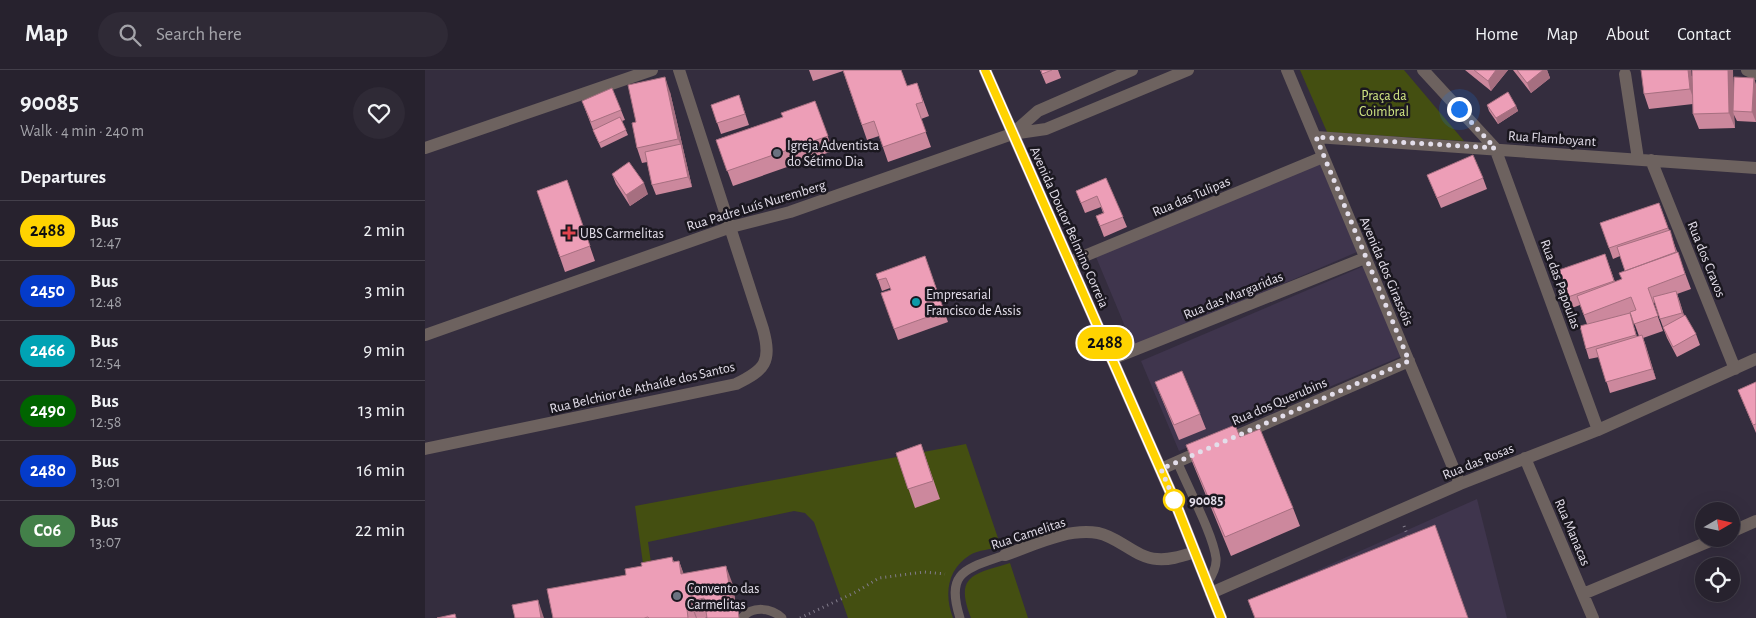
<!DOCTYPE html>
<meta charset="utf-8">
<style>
body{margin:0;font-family:"Alegreya Sans",sans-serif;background:#2f2a36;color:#f1f3f6;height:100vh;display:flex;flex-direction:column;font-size:19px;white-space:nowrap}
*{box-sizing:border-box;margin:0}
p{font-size:16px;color:#a4a4aa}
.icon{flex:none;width:28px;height:28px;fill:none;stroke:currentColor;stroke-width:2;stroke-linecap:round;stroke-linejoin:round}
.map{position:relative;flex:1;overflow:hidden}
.side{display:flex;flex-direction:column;background:#27222e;width:425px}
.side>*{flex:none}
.badge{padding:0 10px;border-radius:16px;font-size:18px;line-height:32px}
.needle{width:32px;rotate:81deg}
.controls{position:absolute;left:1270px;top:432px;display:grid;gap:10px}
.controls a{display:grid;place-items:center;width:45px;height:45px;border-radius:50%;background:#27222e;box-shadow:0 5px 20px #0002,0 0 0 1px #433f4a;font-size:25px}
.you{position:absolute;width:25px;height:25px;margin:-12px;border:4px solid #fff;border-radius:50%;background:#1a73e8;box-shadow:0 0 0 8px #1a73e833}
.map>.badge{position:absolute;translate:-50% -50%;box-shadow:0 0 0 2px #fff}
h2{padding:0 20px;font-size:19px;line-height:45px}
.round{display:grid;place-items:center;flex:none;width:52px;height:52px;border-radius:26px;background:#2f2a36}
.summary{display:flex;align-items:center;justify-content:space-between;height:85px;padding:0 20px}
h1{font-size:24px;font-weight:700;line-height:38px}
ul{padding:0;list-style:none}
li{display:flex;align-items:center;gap:15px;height:60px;padding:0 20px;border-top:1px solid #433f4a}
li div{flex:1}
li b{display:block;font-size:19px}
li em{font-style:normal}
li .badge{min-width:55px;font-weight:700;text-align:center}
header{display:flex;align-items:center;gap:30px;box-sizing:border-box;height:70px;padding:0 25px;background:#27222e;border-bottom:1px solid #433f4a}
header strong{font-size:24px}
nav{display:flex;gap:28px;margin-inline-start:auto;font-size:18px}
.search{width:350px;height:45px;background:#2f2a36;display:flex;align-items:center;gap:12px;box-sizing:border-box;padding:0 18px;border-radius:28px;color:#a4a4aa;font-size:19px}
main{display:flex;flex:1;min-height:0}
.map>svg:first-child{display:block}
</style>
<header>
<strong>Map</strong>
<div class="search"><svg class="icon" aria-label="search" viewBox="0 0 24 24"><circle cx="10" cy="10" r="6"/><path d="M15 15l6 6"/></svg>Search here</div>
<nav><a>Home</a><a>Map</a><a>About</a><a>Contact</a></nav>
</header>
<main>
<section class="side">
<div class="summary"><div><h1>90085</h1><p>Walk · 4 min · 240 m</p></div><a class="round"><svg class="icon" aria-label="heart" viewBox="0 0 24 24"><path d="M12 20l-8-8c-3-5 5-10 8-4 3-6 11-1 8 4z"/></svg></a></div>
<h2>Departures</h2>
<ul>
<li><span class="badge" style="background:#ffd300;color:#111">2488</span><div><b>Bus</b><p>12:47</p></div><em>2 min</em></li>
<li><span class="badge" style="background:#043bc9;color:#fff">2450</span><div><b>Bus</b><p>12:48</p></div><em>3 min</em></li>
<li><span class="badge" style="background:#00a3b4;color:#fff">2466</span><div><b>Bus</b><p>12:54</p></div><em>9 min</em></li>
<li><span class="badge" style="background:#006400;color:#fff">2490</span><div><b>Bus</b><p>12:58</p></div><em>13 min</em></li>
<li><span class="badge" style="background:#043bc9;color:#fff">2480</span><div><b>Bus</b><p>13:01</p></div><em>16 min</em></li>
<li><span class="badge" style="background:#438049;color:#fff">C06</span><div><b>Bus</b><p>13:07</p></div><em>22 min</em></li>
</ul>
</section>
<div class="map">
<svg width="1331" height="548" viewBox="0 0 1331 548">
<rect width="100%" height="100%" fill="#342d3e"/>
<path fill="#3f354d" d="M 894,92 L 932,182 L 709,278 L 671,187 Z
M 939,196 L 977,286 L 754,381 L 716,291 Z
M 1052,429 L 1082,548 L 829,548 L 823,531 Z"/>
<path fill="#444f11" d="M 875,0 L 979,0 L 1039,71 L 902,62 Z
M 541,374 L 576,477 C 567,479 553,480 545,485 C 522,499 519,525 528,548 L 423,548 L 389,452 L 380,443 L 369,441 L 223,472 L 228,507 L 221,515 L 210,436 Z
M 585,493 L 603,548 L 546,548 C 529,505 549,504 585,493 Z"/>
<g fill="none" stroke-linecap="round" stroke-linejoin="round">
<path stroke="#827c8b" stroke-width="3" stroke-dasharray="1 4" stroke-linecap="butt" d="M 979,456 L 984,469
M 375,548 L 431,522 L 454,508 L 499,502 L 520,504"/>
<path stroke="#6d625f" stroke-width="9" d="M 752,391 C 762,416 788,464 791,488 C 792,498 787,506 782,513
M 317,548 C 327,536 346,537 357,548
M 535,548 C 520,501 541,499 580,485"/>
<path stroke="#6d625f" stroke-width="12" d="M 862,0 L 1035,414
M 998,0 L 1070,78 L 1173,360
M 1322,0 L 1331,4
M 1200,4 L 1213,89
M 587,64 L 613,41 L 707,0
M 891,67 L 1331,98
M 0,78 L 227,0
M 1226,90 L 1310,299
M 645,192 L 898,87
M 0,265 L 306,157 L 365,142 L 587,64 L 621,59 L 763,0
M 687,289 L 940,188
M 798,372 L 984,291
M 0,379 L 311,314 C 340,300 347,292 338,259 L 254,0
M 1100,388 L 1168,548
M 736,399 L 779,380
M 1306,462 L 1331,451
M 580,485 C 609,475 641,458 673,463 C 694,467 711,488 732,489 C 746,490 757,486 770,482
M 786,523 L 1035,414 L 1173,360 L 1331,289
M 1158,524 L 1290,469"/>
<path stroke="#a7918c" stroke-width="12" d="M 560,0 L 750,432 L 796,548"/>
</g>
<path fill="#cc889d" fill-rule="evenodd" d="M 384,0 L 476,0 L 482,16 L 492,13 L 504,46 L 496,49 L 506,77 L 463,92 L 454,66 L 442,70 L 418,1 L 388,11 Z
M 615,0 L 633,0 L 636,8 L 621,14 Z
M 1040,0 L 1083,0 L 1066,21 Z
M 1088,0 L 1122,0 L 1125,8 L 1106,23 Z
M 1267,6 L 1309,24 L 1331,14 L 1331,52 L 1312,51 L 1309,45 L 1310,58 L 1274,59 L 1268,44 L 1268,34 L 1224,39 L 1219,24 Z
M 245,22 L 267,117 L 231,125 L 227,115 L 222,92 L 217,93 L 212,78 L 211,52 Z
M 314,25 L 324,55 L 296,64 L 286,35 Z
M 157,31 L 196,40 L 200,50 L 197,51 L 203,65 L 176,78 L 170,65 Z
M 390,31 L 408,81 L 308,116 L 291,70 L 358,47 Z
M 1062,35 L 1091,36 L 1093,41 L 1073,54 L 1064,41 Z
M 187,104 L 223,124 L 205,136 L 191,114 Z
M 1002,105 L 1058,108 L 1062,119 L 1016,138 Z
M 681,108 L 702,157 L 679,167 L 671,146 L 678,143 L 676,137 L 660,143 L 651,121 Z
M 142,110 L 170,191 L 140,202 L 112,121 Z
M 1234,133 L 1266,219 L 1252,224 L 1259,245 L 1271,264 L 1275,275 L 1252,287 L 1242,268 L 1235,249 L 1230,232 L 1228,233 L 1238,261 L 1218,268 L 1231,309 L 1185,323 L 1174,287 L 1164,289 L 1161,279 L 1162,254 L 1155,235 L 1147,238 L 1134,200 L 1180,184 L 1190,212 L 1197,209 L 1200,201 L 1195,186 L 1188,189 L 1175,153 ZM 1205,244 L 1206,244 L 1214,266 L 1212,267 Z
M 500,186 L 523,252 L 473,270 L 456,223 L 466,220 L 465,218 L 457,221 L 451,204 Z
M 730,312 L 775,344 L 781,359 L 754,370 L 736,327 Z
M 1331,312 L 1331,363 L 1313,320 Z
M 496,374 L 515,429 L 490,438 L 471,383 Z
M 761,375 L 868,438 L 875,456 L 806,486 L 768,394 Z
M 247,487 L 249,492 L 254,491 L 258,503 L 308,515 L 311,538 L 280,548 L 128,548 L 201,505 Z"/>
<path fill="#a66f80" d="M 1071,0 L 1083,0 L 1066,21 L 1063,11 Z
M 1118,0 L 1122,0 L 1125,8 L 1106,23 L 1102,13 Z
M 1263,0 L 1266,0 L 1270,34 L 1265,19 Z
M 1303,0 L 1308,0 L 1309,41 L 1308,41 L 1309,45 L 1310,58 L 1304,43 Z
M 240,7 L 245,22 L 267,117 L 263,107 L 257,78 L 253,69 Z
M 1329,8 L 1331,14 L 1331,52 L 1327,42 Z
M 1091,36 L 1093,41 L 1073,54 L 1071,48 Z
M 219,113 L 223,124 L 205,136 L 201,125 Z
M 1251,221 L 1255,232 L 1261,253 L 1257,243 Z
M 1217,265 L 1221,276 L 1231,309 L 1227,299 Z
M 254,491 L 261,510 L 256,504 Z
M 301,496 L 308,515 L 312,544 L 306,526 Z
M 297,527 L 304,546 L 299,541 Z
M 113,530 L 119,548 L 116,548 Z
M 266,531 L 272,548 L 271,548 L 267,538 Z"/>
<path fill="#ed9eb7" stroke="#a66f80" d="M 418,0 L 476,0 L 482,16 L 492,13 L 498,32 L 491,34 L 501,62 L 458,77 L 449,51 L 437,55 Z
M 616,0 L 627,0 L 617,4 Z
M 1049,0 L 1071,0 L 1063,11 Z
M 1092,0 L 1118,0 L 1102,13 Z
M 1216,0 L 1263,0 L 1265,19 L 1219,24 Z
M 1267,0 L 1303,0 L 1304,43 L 1268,44 Z
M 240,7 L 253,69 L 212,78 L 207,53 L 211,52 L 203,15 Z
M 1309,7 L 1329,8 L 1327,42 L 1308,41 Z
M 187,18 L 196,40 L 166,52 L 157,31 Z
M 1083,22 L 1091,36 L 1071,48 L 1062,35 Z
M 314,25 L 320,44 L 292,53 L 286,35 Z
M 390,31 L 403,66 L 302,101 L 291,70 L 358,47 L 356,43 Z
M 195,47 L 201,60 L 174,73 L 168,60 Z
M 256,74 L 263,107 L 227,115 L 220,82 Z
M 1048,85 L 1058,108 L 1012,128 L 1002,105 Z
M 204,92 L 219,113 L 201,125 L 187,104 Z
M 681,108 L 698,147 L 675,156 L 671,146 L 679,143 L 672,126 L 656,133 L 651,121 Z
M 142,110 L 165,176 L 135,187 L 112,121 Z
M 1234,133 L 1243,158 L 1184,178 L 1175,153 Z
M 1245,160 L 1251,182 L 1200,201 L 1192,177 Z
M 1253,182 L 1260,204 L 1223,218 L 1233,246 L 1209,254 L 1205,242 L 1211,240 L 1206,227 L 1159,245 L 1152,226 L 1197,209 L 1194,203 Z
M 1180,184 L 1189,211 L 1143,227 L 1134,200 Z
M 500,186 L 519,241 L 469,259 L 456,223 L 466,220 L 461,208 L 453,210 L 451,204 Z
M 1251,221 L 1257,243 L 1235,249 L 1228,227 Z
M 1205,243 L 1211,265 L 1161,279 L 1155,256 Z
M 1260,245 L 1271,264 L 1248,277 L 1238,257 Z
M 1217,265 L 1227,299 L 1181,312 L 1171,279 Z
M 757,301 L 775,344 L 749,355 L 730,312 Z
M 1331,312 L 1331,354 L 1328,355 L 1313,320 Z
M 810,355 L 815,367 L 835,359 L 868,438 L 800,467 L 761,375 Z
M 496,374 L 508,411 L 483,419 L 471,383 Z
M 1010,455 L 1043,548 L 830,548 L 823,530 Z
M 247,487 L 248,492 L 254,491 L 256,504 L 301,496 L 306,526 L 297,527 L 299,541 L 313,538 L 314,548 L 282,548 L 279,528 L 266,531 L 267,538 L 262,539 L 263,548 L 224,548 L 223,547 L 219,548 L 128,548 L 122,519 L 201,505 L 200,499 L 217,496 L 216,493 Z
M 113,530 L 116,548 L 90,548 L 87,535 Z
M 30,544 L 31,548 L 12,548 Z"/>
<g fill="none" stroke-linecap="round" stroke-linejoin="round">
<defs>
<path id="line" d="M 560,0 L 750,432 L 796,548"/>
</defs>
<use href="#line" stroke="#fff" stroke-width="11"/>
<use href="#line" stroke="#ffd300" stroke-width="8"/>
<path stroke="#e3deea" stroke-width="5" stroke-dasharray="0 9" d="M 749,430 L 750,432 L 736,399 L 984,291 L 891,67 L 1070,78 L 1034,39"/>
</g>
<g fill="#6b7280" stroke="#1a171f" stroke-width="2">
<circle cx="352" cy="83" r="5"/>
<circle cx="252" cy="526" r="5"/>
</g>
<path fill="#e0444e" stroke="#1a171f" stroke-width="2" d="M141.5 155.5h5v5h5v5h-5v5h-5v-5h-5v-5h5z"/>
<circle fill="#0f9aa8" stroke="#1a171f" stroke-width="2" cx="491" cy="232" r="5"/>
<circle fill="#fff" stroke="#ffd300" stroke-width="2.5" cx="749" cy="430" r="10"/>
<g text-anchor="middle" stroke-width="5" stroke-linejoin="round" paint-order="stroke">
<g font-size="14" fill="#d2e783" stroke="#1a171f">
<text x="959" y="30">Praça da<tspan x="959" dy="16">Coimbral</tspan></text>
</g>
<g font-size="14" fill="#e3deea" stroke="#1a171f">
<text transform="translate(1127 68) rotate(4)" y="5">Rua Flamboyant</text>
<text transform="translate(766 126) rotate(-23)" y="5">Rua das Tulipas</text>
<text transform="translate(331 135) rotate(-17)" y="5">Rua Padre Luís Nuremberg</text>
<text transform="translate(645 157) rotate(66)" y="5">Avenida Doutor Belmino Correia</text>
<text transform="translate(1282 189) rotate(68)" y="5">Rua dos Cravos</text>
<text transform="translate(962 201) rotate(67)" y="5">Avenida dos Girassóis</text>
<text transform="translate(1136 214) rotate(70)" y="5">Rua das Papoulas</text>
<text transform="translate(808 225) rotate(-22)" y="5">Rua das Margaridas</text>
<text transform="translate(217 317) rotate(-13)" y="5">Rua Belchior de Athaíde dos Santos</text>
<text transform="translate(854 331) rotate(-23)" y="5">Rua dos Querubins</text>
<text transform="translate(1053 391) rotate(-22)" y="5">Rua das Rosas</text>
<text transform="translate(1148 462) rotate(67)" y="5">Rua Manacas</text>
<text transform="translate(603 463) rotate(-18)" y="5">Rua Camelitas</text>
</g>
<g font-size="14" fill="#e3deea" stroke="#1a171f" text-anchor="start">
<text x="362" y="80">Igreja Adventista<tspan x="362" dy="16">do Sétimo Dia</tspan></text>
<text x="155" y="168">UBS Carmelitas</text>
<text x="501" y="229">Empresarial<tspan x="501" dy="16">Francisco de Assis</tspan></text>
<text x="262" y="523">Convento das<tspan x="262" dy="16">Carmelitas</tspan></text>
</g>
<g font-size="14" font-weight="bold" fill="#e3deea" stroke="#1a171f" text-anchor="start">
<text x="764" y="435">90085</text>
</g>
</g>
</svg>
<div class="controls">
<a><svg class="needle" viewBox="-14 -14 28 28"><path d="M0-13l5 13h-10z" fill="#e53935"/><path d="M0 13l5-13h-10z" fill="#a4a4aa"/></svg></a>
<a><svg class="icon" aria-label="locate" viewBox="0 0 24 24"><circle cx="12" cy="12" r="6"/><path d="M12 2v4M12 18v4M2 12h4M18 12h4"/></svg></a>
</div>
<div class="you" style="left:1034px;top:39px"></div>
<b class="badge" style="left:680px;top:273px;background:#ffd300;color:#111">2488</b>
</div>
</main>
